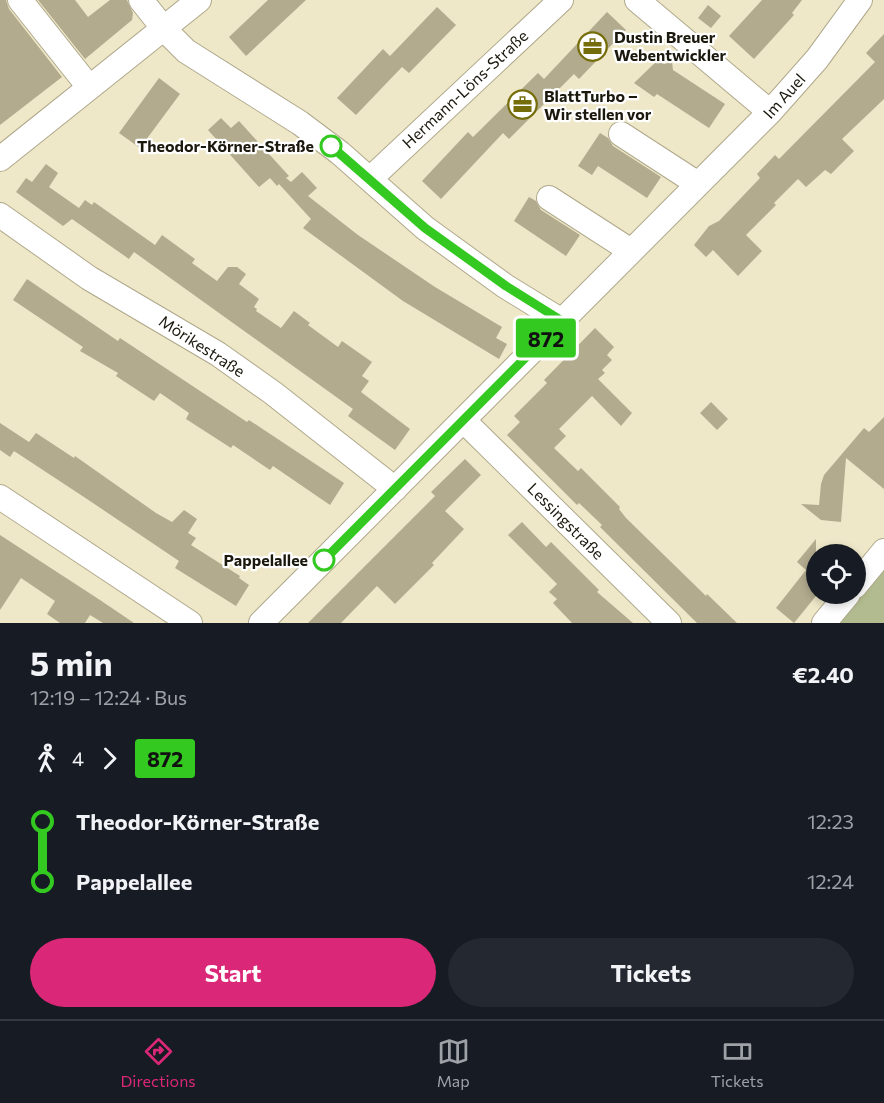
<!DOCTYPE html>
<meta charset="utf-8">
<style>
body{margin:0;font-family:Commissioner,sans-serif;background:#242831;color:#f1f3f6;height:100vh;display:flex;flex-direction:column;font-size:22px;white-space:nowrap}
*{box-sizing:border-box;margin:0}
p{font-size:20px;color:#9ea1a6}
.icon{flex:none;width:33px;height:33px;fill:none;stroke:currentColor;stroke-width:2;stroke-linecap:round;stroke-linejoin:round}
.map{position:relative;height:623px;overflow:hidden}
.drawer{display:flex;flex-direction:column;background:#171b24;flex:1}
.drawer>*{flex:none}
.badge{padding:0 12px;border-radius:4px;font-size:21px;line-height:39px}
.tools{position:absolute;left:806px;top:544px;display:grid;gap:12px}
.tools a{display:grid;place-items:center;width:60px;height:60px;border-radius:50%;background:#171b24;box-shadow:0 3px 9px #0003;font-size:30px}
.map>.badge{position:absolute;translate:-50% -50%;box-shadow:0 0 0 3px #fff}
.legs{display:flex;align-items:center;gap:9px;height:66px;padding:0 30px;font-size:20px}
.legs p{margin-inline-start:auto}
.overview{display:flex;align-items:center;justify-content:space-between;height:102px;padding:0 30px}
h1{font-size:33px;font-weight:700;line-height:45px}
.primary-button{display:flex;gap:12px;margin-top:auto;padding:12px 30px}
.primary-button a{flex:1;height:69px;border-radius:36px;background:#db2777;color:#fff;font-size:24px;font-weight:700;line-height:69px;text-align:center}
.primary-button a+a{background:#242831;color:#f1f3f6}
ul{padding:0 30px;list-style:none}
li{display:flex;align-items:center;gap:21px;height:60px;font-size:22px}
li i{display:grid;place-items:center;width:9px;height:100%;margin:0 8px;background:currentColor}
li i::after{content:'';width:15px;height:15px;margin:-8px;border:4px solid;border-radius:50%;background:#171b24}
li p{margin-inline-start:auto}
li:first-child i{background:linear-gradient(#0000 50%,currentColor 0)}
li:last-child i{background:linear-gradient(currentColor 50%,#0000 0)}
.menu{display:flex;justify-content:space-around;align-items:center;height:84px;border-top:2px solid #363941;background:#171b24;font-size:16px;color:#9ea1a6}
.menu a{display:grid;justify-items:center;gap:3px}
.menu .on{color:#db2777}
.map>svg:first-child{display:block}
</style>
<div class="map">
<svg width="884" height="623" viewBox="0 0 884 623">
<rect width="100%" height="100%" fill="#eee7c8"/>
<path fill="#b2bb8f" d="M 884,564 L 884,623 L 836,623 Z"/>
<path fill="#b2ab8e" d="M 0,0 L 6,0 L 9,9 L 62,77 L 0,125 Z
M 38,0 L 75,0 L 88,17 L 110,0 L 127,0 L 133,13 L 132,20 L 85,59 Z
M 268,0 L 306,0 L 246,56 L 229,37 Z
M 762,0 L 802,0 L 792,13 L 794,15 L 754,59 L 729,36 Z
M 708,5 L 721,16 L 711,28 L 698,18 Z
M 437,7 L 456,25 L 409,73 L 402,67 L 356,115 L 337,98 L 383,49 L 390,56 Z
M 607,12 L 626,30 L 579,79 L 574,74 L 509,139 L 503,133 L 441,199 L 422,181 L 468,132 L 473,137 L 538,73 L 544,79 Z
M 884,34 L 884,99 L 842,139 L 854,151 L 831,174 L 825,170 L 806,187 L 798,179 L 774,203 L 776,205 L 746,235 L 762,251 L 738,276 L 713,250 L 706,257 L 694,245 L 709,226 L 719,221 L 760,178 L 757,174 L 775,155 L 779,159 L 875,62 L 866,53 Z
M 658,60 L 664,64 L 672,62 L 673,70 L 725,104 L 709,128 L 657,94 L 654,97 L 634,83 Z
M 159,78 L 180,94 L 140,148 L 119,133 Z
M 221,118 L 231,128 L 239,121 L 289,176 L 286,178 L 291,182 L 302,172 L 317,188 L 308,196 L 358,235 L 435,287 L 502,327 L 496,338 L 507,344 L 499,359 L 403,301 L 303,228 L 311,219 L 279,184 L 277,186 L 270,178 L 259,187 L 208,130 Z
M 600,133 L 608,138 L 613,146 L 661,177 L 647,198 L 598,166 L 592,175 L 578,166 Z
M 46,164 L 58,173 L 49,187 L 79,208 L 85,200 L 92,205 L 94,202 L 155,245 L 162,235 L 195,259 L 192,263 L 217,281 L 228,267 L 237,267 L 246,274 L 239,284 L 259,299 L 254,307 L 257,309 L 256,311 L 281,328 L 294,311 L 310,323 L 308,325 L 338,347 L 342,341 L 372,362 L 362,376 L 369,381 L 361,392 L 410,429 L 395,450 L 348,416 L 353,409 L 134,252 L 129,259 L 72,219 L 63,226 L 16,192 L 26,178 L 32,182 Z
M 529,197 L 536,201 L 541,210 L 580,235 L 566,256 L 514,221 Z
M 27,279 L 118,341 L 120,338 L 247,422 L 249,420 L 344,483 L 330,505 L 273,466 L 270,470 L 233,445 L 231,448 L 186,419 L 189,413 L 160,393 L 154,401 L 116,376 L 118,373 L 80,351 L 83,347 L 13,300 Z
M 595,328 L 614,347 L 607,355 L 612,360 L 602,370 L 605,373 L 598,379 L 632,413 L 621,426 L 592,396 L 559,429 L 566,436 L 554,448 L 578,471 L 581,468 L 620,507 L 619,509 L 626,518 L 706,596 L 707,594 L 737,623 L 697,623 L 600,527 L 602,525 L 579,503 L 577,505 L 507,435 L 520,422 L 514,416 L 547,383 L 544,380 Z
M 711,402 L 728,419 L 717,430 L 700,413 Z
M 884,417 L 884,489 L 846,458 L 841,522 L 821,520 L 801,504 L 819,505 L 821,484 L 824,475 L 864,428 L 869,432 Z
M 0,423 L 29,442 L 36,433 L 74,458 L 75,456 L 156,513 L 172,522 L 184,510 L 197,519 L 188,533 L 196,538 L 191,545 L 240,576 L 239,578 L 249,585 L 236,606 L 175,568 L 179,561 L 87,499 L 14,451 L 10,457 L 0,450 Z
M 465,459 L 481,475 L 445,511 L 464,529 L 432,563 L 434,565 L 395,604 L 377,586 L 341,623 L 308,623 L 435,496 L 431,492 Z
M 522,522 L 546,547 L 551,542 L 599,590 L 597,592 L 633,623 L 572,623 L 553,603 L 557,599 L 549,592 L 557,584 L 508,535 Z
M 0,535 L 100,600 L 134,623 L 103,623 L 90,615 L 85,623 L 60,623 L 47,614 L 55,601 L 21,578 L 0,610 Z
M 816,539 L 816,596 L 794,623 L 776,608 L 806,570 L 797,562 Z"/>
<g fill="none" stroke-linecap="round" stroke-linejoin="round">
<defs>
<path id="minor" d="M 20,0 L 89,87
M 141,0 L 164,29 L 186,51 L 300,123 L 340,153 L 425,228 L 505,286 L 562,321
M 637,0 L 770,112
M 621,134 L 698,184
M 0,159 L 199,0
M 370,179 L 561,0
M 549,198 L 631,251
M 0,215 L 89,278 L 218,354 L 273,393 L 395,489
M 463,420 L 669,623
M 0,497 L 190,623
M 855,586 L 884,551
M 261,623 L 770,112 L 817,59 L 860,0
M 824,623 L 848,594"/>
</defs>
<use href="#minor" stroke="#afa88b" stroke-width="26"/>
<use href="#minor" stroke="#fff" stroke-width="24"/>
</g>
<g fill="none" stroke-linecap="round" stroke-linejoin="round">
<defs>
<path id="line-1" d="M 324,560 L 562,321 L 506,286 L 425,228 L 331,146"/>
</defs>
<use href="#line-1" stroke="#fff" stroke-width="14"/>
<use href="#line-1" stroke="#33c920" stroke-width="9"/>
</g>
<defs>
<symbol id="office-ring" viewBox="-11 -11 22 22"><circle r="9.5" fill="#fff" stroke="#756d09" stroke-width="1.5"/><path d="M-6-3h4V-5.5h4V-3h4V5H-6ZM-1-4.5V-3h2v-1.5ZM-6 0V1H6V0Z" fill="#756d09"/></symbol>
</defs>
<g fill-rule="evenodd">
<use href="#office-ring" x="576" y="30" width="33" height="33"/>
<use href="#office-ring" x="506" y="88" width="33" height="33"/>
</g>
<g fill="#fff" stroke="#33c920" stroke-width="3">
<circle cx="331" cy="146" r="10"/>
<circle cx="324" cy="560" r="10"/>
</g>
<g text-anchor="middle" stroke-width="4.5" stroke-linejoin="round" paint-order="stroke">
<g font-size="16" font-weight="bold" fill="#1b180d" stroke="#fff" text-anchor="start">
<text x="614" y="43">Dustin Breuer<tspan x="614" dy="18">Webentwickler</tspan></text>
<text x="544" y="102">BlattTurbo –<tspan x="544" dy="18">Wir stellen vor</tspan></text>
</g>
<g font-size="16" fill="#1b180d" stroke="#fff">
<text transform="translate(465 89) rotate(-43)" y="6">Hermann-Löns-Straße</text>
<text transform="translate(784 96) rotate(-48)" y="6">Im Auel</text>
<text transform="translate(202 346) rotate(33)" y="6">Mörikestraße</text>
<text transform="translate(566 521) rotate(45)" y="6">Lessingstraße</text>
</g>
<g font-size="16" font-weight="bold" fill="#1b180d" stroke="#fff" text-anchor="end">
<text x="314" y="152">Theodor-Körner-Straße</text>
<text x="308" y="566">Pappelallee</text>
</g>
</g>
</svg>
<div class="tools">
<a><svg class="icon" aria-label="locate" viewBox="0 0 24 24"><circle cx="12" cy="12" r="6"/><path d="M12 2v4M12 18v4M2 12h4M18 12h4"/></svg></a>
</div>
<b class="badge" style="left:546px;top:338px;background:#33c920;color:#111">872</b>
</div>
<section class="drawer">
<div class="overview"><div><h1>5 min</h1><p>12:19 – 12:24 · Bus</p></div><b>€2.40</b></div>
<div class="legs"><svg class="icon" aria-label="walk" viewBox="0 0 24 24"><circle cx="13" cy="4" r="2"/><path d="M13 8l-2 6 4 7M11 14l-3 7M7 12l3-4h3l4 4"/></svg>4<svg class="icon" aria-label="forward" viewBox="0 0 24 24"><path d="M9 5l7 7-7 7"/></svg><b class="badge" style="background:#33c920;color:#111">872</b></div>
<ul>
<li><i style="color:#33c920"></i><b>Theodor-Körner-Straße</b><p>12:23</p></li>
<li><i style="color:#33c920"></i><b>Pappelallee</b><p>12:24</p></li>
</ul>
<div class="primary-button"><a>Start</a><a>Tickets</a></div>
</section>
<nav class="menu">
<a class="on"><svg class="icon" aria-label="directions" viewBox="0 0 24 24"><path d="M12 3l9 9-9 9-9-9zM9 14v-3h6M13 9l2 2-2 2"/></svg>Directions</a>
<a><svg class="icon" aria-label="map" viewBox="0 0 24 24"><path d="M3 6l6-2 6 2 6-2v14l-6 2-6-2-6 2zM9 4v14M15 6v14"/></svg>Map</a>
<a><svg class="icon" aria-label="tickets" viewBox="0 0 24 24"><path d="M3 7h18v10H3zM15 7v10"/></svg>Tickets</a>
</nav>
